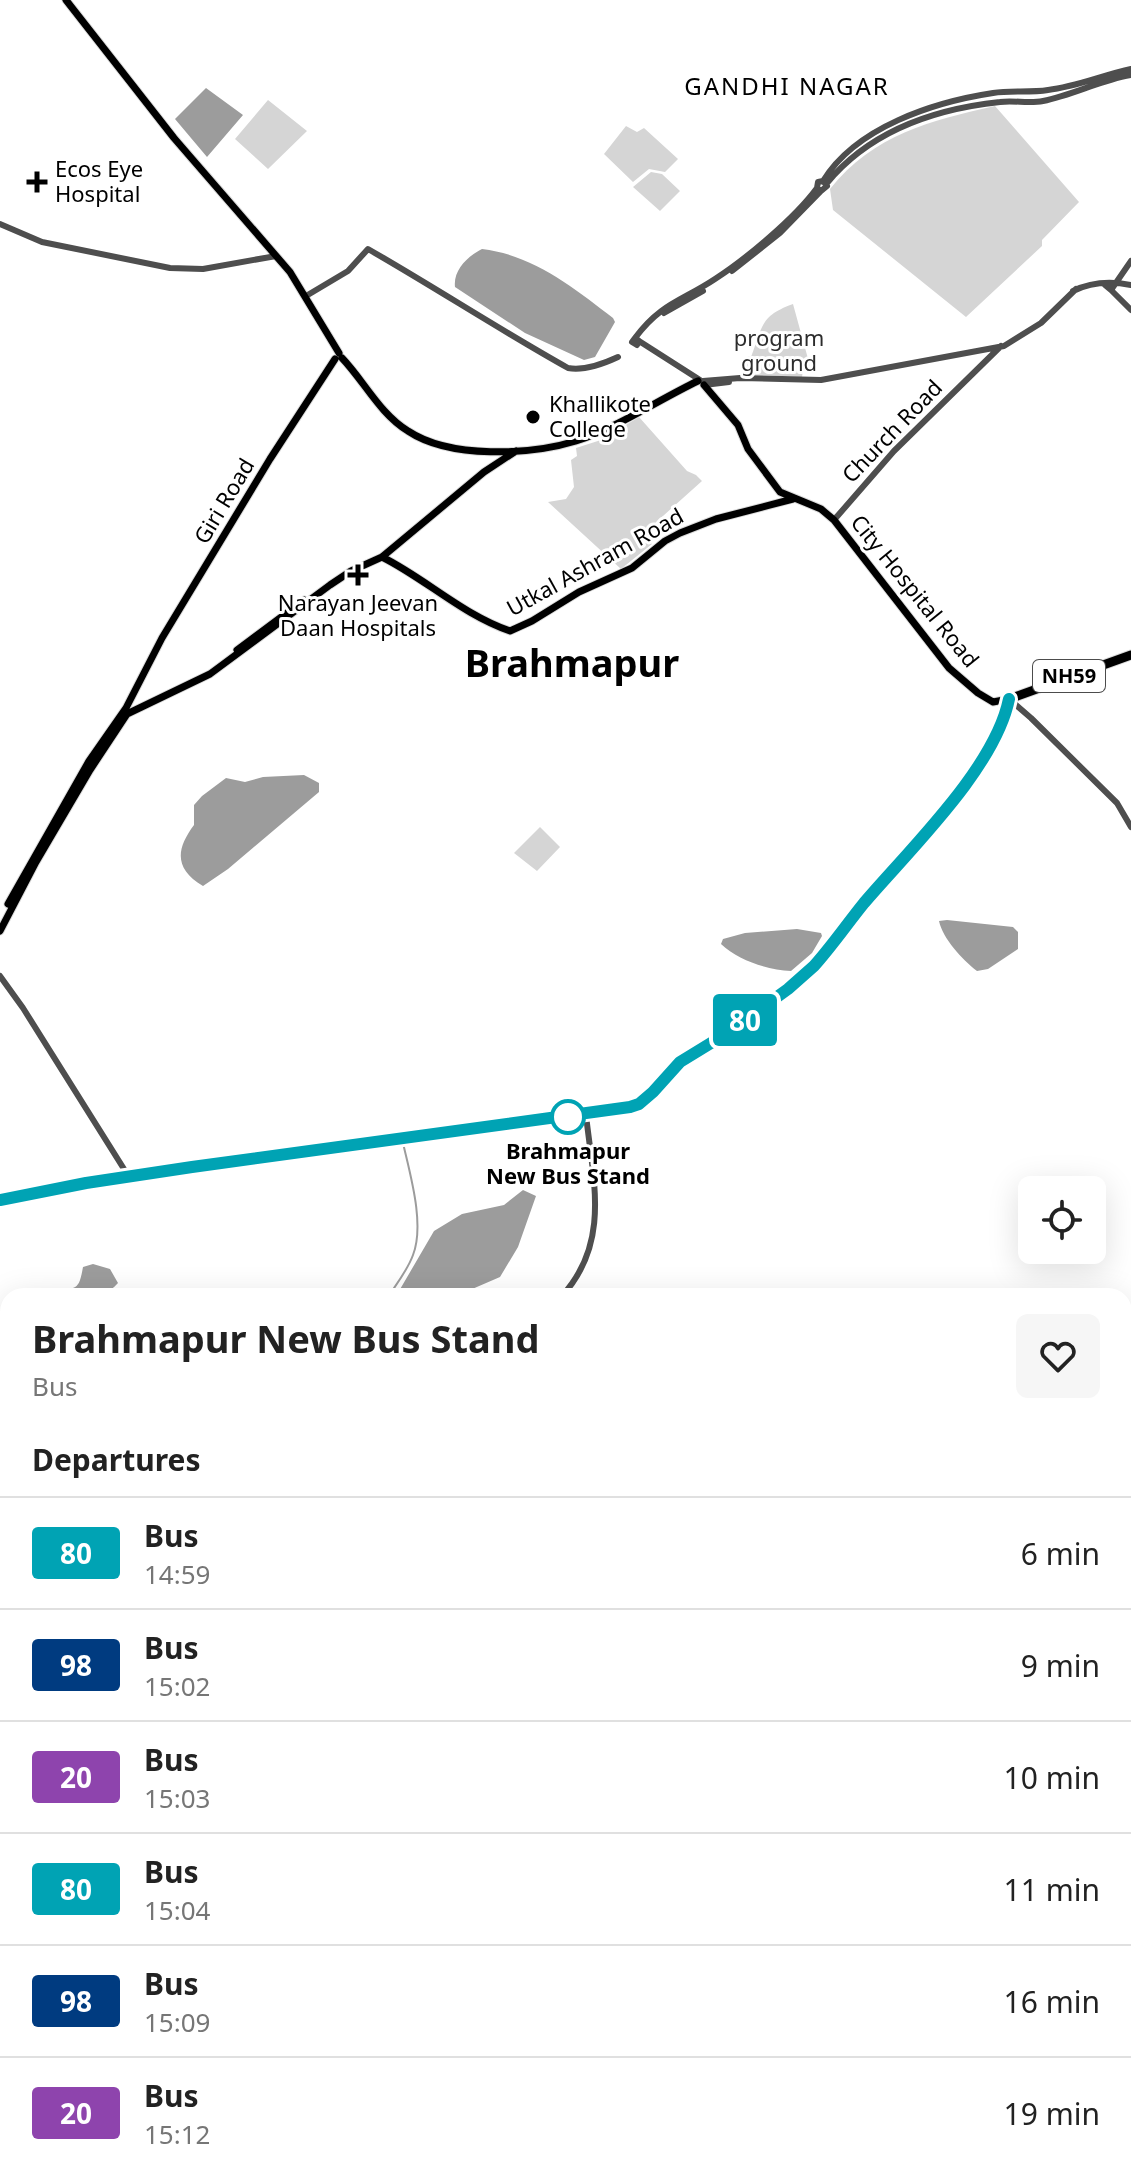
<!DOCTYPE html>
<style>
body{margin:0;font-family:"Noto Sans",sans-serif;background:#f6f6f6;color:#222;height:100vh;display:flex;flex-direction:column;font-size:30px;white-space:nowrap}
*{box-sizing:border-box;margin:0}
p{font-size:26px;color:#767676}
.icon{flex:none;width:44px;height:44px;fill:none;stroke:currentColor;stroke-width:2;stroke-linecap:round;stroke-linejoin:round}
.map{position:relative;flex:1;overflow:hidden}
.side{position:absolute;left:0px;top:1288px;width:1132px;height:896px;display:flex;flex-direction:column;background:#fff;border-radius:24px 24px 0 0;box-shadow:0 8px 32px #0002}
.side>*{flex:none}
.badge{padding:0 16px;border-radius:6px;font-size:28px;line-height:52px}
.controls{position:absolute;left:1018px;top:1176px;display:grid;gap:16px}
.controls a{display:grid;place-items:center;width:88px;height:88px;border-radius:12px;background:#fff;box-shadow:0 8px 32px #0002;font-size:40px}
.map>.badge{position:absolute;translate:-50% -50%;box-shadow:0 0 0 4px #fff}
h2{padding:0 32px;font-size:30px;line-height:72px}
.round{display:grid;place-items:center;flex:none;width:84px;height:84px;border-radius:12px;background:#f6f6f6}
.summary{display:flex;align-items:center;justify-content:space-between;height:136px;padding:0 32px}
h1{font-size:38px;font-weight:700;line-height:60px}
ul{padding:0;list-style:none}
li{display:flex;align-items:center;gap:24px;height:112px;padding:0 32px;border-top:2px solid #e0e0e0}
li div{flex:1}
li b{display:block;font-size:30px}
li em{font-style:normal}
li .badge{min-width:88px;font-weight:700;text-align:center}
.map>svg:first-child{display:block}
</style>
<div class="map">
<svg width="1131" height="2184" viewBox="0 0 1131 2184">
<rect width="100%" height="100%" fill="#fff"/>
<path fill="#d5d5d5" d="M 268,100 L 307,131 L 268,169 L 235,139 Z
M 995,106 L 1079,202 L 1042,240 L 1042,246 L 966,317 L 833,210 L 830,189 C 874,134 930,121 995,106 Z
M 626,126 L 637,132 L 644,128 L 678,159 L 665,172 L 649,169 L 633,182 L 604,154 Z
M 651,172 L 662,174 L 680,191 L 660,211 L 633,187 Z
M 793,304 L 810,366 L 803,370 L 802,377 L 745,374 L 747,356 L 751,357 C 763,326 760,316 793,304 Z
M 639,417 L 687,471 L 696,475 L 702,481 L 644,533 L 652,544 L 621,569 L 548,502 L 566,499 L 574,487 L 571,460 L 577,456 L 576,448 L 601,440 Z
M 540,827 L 560,847 L 537,871 L 514,853 Z"/>
<path fill="#9c9c9c" d="M 206,88 L 243,115 L 207,157 L 175,119 Z
M 482,249 C 533,255 574,288 613,318 L 615,322 L 595,357 L 584,360 L 525,333 L 455,287 C 453,270 468,256 482,249 Z
M 304,775 L 319,783 L 319,792 L 228,869 L 203,886 C 174,869 176,849 194,825 L 194,805 L 202,796 L 226,778 L 245,782 L 263,777 Z
M 947,920 L 1013,927 L 1018,932 L 1018,949 L 988,969 L 977,971 C 962,959 943,939 939,921 Z
M 797,929 L 821,933 L 822,936 L 812,953 L 791,971 C 767,970 738,960 721,944 L 723,939 L 745,933 Z
M 523,1190 L 536,1196 L 518,1247 L 500,1277 L 456,1296 L 402,1296 L 399,1291 L 434,1231 L 462,1214 L 504,1205 Z
M 93,1264 L 110,1269 L 118,1283 C 102,1302 74,1296 51,1296 C 75,1283 78,1296 83,1267 Z"/>
<g fill="none" stroke-linecap="round" stroke-linejoin="round">
<path stroke="#9c9c9c" stroke-width="2" d="M 392,1296 L 390,1294 C 398,1282 408,1269 413,1255 C 425,1224 410,1174 403,1143
M 1124,1544 L 1131,1543
M 0,1840 L 8,1836
M 347,2184 L 348,2176"/>
<defs>
<path id="major" d="M 66,0 L 174,138 L 290,272 L 339,353
M 342,358 C 364,381 380,414 408,431 C 450,459 530,455 576,441 C 619,427 658,400 698,381
M 704,385 L 738,425 L 748,449 L 780,492 L 821,509 L 834,520 L 949,668 L 978,693 L 993,702 L 1009,699
M 382,557 C 426,579 463,615 510,631 L 532,621 L 579,592 L 632,568 L 665,541 L 680,533 L 716,519 L 793,499
M 237,650 L 304,600
M 8,904 L 89,761 L 126,708 L 162,638 L 270,459 L 335,359
M 0,931 L 36,862 L 90,770 L 127,714 L 210,674 L 330,585 L 351,571 L 382,557 L 484,472 L 516,451"/>
<path id="highway" d="M 0,1200 L 86,1183 L 372,1141 L 586,1115 L 639,1104 L 680,1062 L 729,1032 L 788,989 L 823,956 L 864,904 L 950,806 L 995,739 L 1006,715 L 1009,699 L 1131,655"/>
</defs>
<use href="#major" stroke="#dbdbdb" stroke-width="9"/>
<use href="#highway" stroke="#dbdbdb" stroke-width="11"/>
<path stroke="#4e4e4e" stroke-width="6" d="M 823,181 L 827,186 L 821,191 L 817,188 L 818,182 L 823,181 C 856,127 934,102 993,93 C 1011,90 1030,93 1048,90 C 1076,87 1103,75 1131,69
M 827,183 C 870,131 934,109 1000,102 C 1014,100 1029,104 1043,101 C 1073,95 1101,80 1131,75
M 0,224 L 42,242 L 170,268 L 203,269 L 276,256
M 732,271 L 780,233 L 821,191
M 1105,285 L 1111,290 L 1131,261
M 1111,290 L 1131,310
M 1073,291 C 1091,282 1111,281 1131,285
M 306,296 L 348,271 L 368,249 C 436,288 500,330 568,368 C 584,371 603,364 618,357
M 664,313 L 703,291
M 635,338 C 661,303 682,301 715,279 C 746,259 795,218 817,188
M 635,338 L 639,341 L 637,345 L 632,342 Z
M 639,341 L 700,380
M 703,381 L 740,378 L 821,380 L 1004,346 L 1041,323 L 1076,289
M 704,385 L 729,382
M 834,520 L 894,451 L 1001,346
M 1009,699 L 1031,718 L 1117,803 L 1131,827
M 0,976 L 23,1008 L 129,1177
M 562,1296 C 611,1242 593,1180 586,1115"/>
<use href="#major" stroke="#000" stroke-width="7"/>
<use href="#highway" stroke="#000" stroke-width="9"/>
</g>
<g fill="none" stroke-linecap="round" stroke-linejoin="round">
<defs>
<path id="line" d="M 0,1200 L 86,1183 L 192,1167 L 630,1107 L 639,1104 L 653,1092 L 680,1062 L 729,1032 L 788,989 L 814,966 C 832,946 847,924 864,903 C 910,849 995,768 1009,699"/>
</defs>
<use href="#line" stroke="#fff" stroke-width="18"/>
<use href="#line" stroke="#00a3b4" stroke-width="12"/>
</g>
<g fill="#000" stroke="#fff" stroke-width="3">
<path d="M33 170h8v8h8v8h-8v8h-8v-8h-8v-8h8z"/>
<circle cx="533" cy="417" r="8"/>
<path d="M354 563h8v8h8v8h-8v8h-8v-8h-8v-8h8z"/>
</g>
<circle fill="#fff" stroke="#00a3b4" stroke-width="4" cx="568" cy="1117" r="16"/>
<g text-anchor="middle" stroke-width="6" stroke-linejoin="round" paint-order="stroke">
<rect fill="#fff" stroke="#4c4c4c" stroke-width="2" x="1033" y="660" width="72" height="32" rx="6"/>
<g font-size="20" font-weight="bold" fill="#000">
<text x="1069" y="683">NH59</text>
</g>
<g font-size="22" fill="#000" stroke="#fff" text-anchor="start">
<text x="55" y="177">Ecos Eye<tspan x="55" dy="25">Hospital</tspan></text>
<text x="549" y="412">Khallikote<tspan x="549" dy="25">College</tspan></text>
<text x="358" y="611" text-anchor="middle">Narayan Jeevan<tspan x="358" dy="25">Daan Hospitals</tspan></text>
</g>
<g font-size="22" fill="#2c2c2c" stroke="#fff">
<text x="779" y="346">program<tspan x="779" dy="25">ground</tspan></text>
</g>
<g font-size="22" fill="#000" stroke="#fff">
<text transform="translate(892 431) rotate(-46)" y="8">Church Road</text>
<text transform="translate(224 501) rotate(-59)" y="8">Giri Road</text>
<text transform="translate(595 562) rotate(-29)" y="8">Utkal Ashram Road</text>
<text transform="translate(915 591) rotate(51)" y="8">City Hospital Road</text>
</g>
<g font-size="22" font-weight="bold" fill="#000" stroke="#fff">
<text x="568" y="1159">Brahmapur<tspan x="568" dy="25">New Bus Stand</tspan></text>
</g>
<g font-size="24" letter-spacing="2" fill="#000" stroke="#fff">
<text x="787" y="95">GANDHI NAGAR</text>
</g>
<g font-size="38" font-weight="bold" fill="#000" stroke="#fff">
<text x="572" y="677">Brahmapur</text>
</g>
</g>
</svg>
<div class="controls">
<a><svg class="icon" aria-label="locate" viewBox="0 0 24 24"><circle cx="12" cy="12" r="6"/><path d="M12 2v4M12 18v4M2 12h4M18 12h4"/></svg></a>
</div>
<b class="badge" style="left:745px;top:1020px;background:#00a3b4;color:#fff">80</b>
<section class="side">
<div class="summary"><div><h1>Brahmapur New Bus Stand</h1><p>Bus</p></div><a class="round"><svg class="icon" aria-label="heart" viewBox="0 0 24 24"><path d="M12 20l-8-8c-3-5 5-10 8-4 3-6 11-1 8 4z"/></svg></a></div>
<h2>Departures</h2>
<ul>
<li><span class="badge" style="background:#00a3b4;color:#fff">80</span><div><b>Bus</b><p>14:59</p></div><em>6 min</em></li>
<li><span class="badge" style="background:#003b80;color:#fff">98</span><div><b>Bus</b><p>15:02</p></div><em>9 min</em></li>
<li><span class="badge" style="background:#8e44ad;color:#fff">20</span><div><b>Bus</b><p>15:03</p></div><em>10 min</em></li>
<li><span class="badge" style="background:#00a3b4;color:#fff">80</span><div><b>Bus</b><p>15:04</p></div><em>11 min</em></li>
<li><span class="badge" style="background:#003b80;color:#fff">98</span><div><b>Bus</b><p>15:09</p></div><em>16 min</em></li>
<li><span class="badge" style="background:#8e44ad;color:#fff">20</span><div><b>Bus</b><p>15:12</p></div><em>19 min</em></li>
</ul>
</section>
</div>
